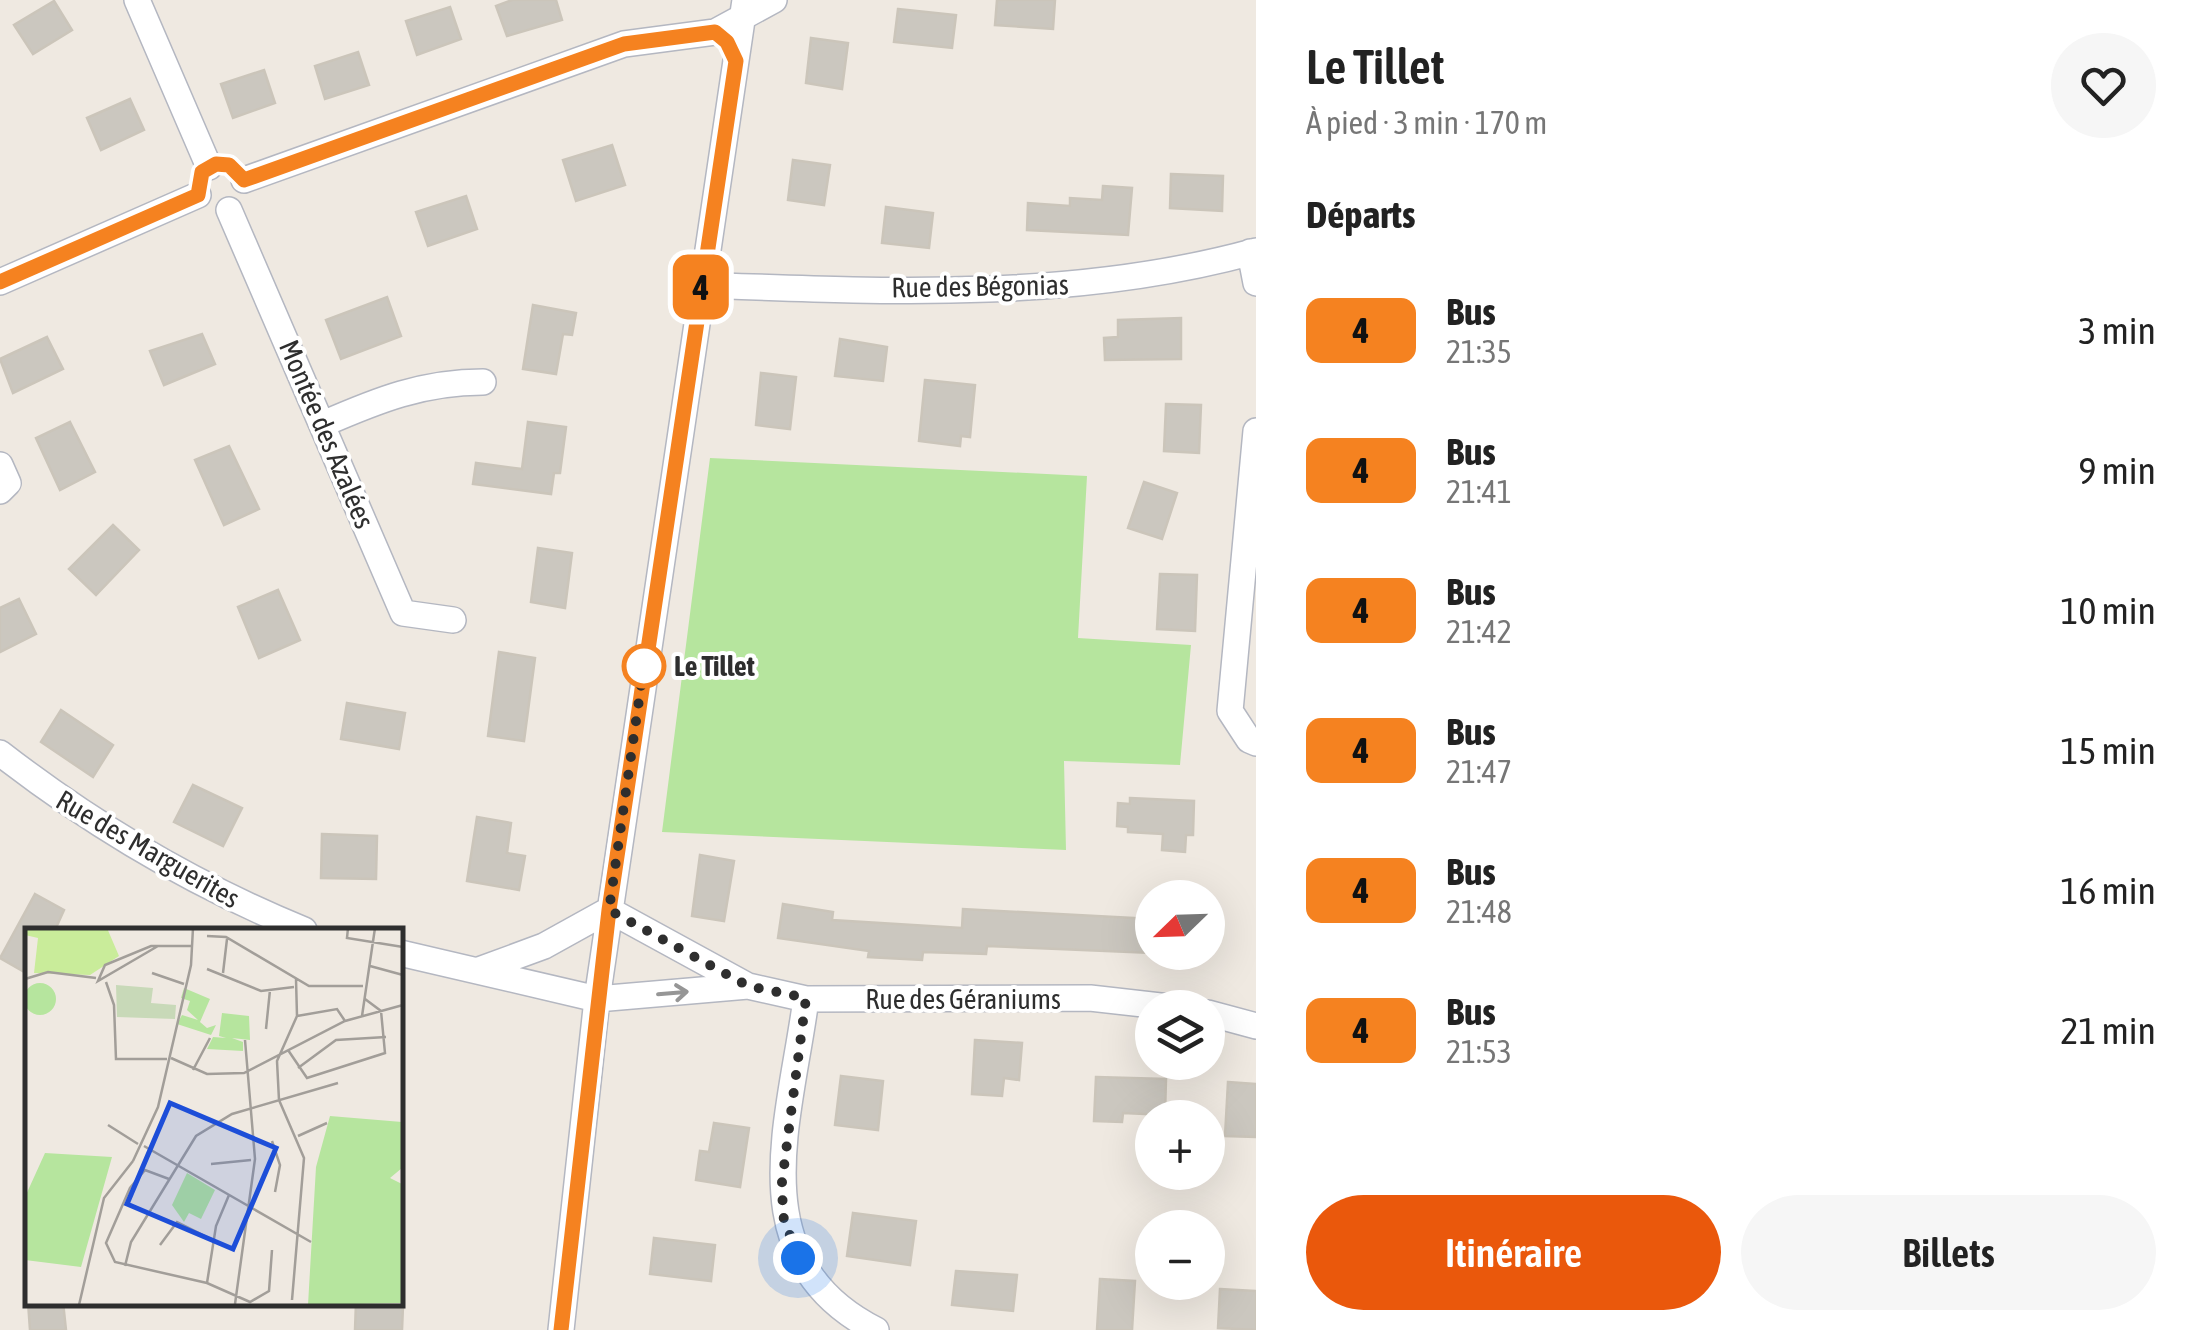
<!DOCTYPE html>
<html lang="fr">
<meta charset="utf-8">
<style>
body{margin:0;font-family:"Asap Condensed",sans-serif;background:#f6f6f6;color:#222;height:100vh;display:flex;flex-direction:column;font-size:38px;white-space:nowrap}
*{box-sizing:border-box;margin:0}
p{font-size:32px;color:#767676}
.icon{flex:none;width:55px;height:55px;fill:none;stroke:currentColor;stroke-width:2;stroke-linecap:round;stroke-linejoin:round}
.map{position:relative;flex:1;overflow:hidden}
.side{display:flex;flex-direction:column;background:#fff;width:950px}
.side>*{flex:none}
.badge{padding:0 20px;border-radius:15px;font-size:35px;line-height:65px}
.needle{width:65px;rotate:247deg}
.fabs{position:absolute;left:1135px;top:880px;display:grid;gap:20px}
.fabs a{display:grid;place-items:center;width:90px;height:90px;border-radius:50%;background:#fff;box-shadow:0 10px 40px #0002;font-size:50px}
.you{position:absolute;width:50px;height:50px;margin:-25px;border:8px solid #fff;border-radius:50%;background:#1a73e8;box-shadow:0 0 0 15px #1a73e833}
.map>.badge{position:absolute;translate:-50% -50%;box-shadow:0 0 0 5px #fff}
h2{padding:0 50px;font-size:38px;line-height:90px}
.round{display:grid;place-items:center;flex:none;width:105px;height:105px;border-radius:52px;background:#f6f6f6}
.summary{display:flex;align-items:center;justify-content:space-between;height:170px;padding:0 50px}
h1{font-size:48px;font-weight:600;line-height:75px}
.cta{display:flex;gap:20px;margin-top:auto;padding:20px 50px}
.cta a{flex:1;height:115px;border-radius:60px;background:#ea580c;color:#fff;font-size:40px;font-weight:600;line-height:115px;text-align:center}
.cta a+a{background:#f6f6f6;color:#222}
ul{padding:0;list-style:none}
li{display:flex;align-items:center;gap:30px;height:140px;padding:0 50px}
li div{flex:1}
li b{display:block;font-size:38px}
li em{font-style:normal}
li .badge{min-width:110px;font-weight:700;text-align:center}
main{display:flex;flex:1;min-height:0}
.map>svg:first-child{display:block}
</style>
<main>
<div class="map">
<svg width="1256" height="1330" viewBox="0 0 1256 1330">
<rect width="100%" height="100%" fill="#efe9e1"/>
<path fill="#b6e59e" d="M 710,458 L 1087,476 L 1078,638 L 1191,645 L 1180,765 L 1064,761 L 1066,850 L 662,832 Z"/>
<path fill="#cbc7bf" stroke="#cbc5ba" stroke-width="2.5" d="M 512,0 L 556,0 L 562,20 L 507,36 L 496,6 Z
M 997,0 L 1055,0 L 1053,29 L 995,25 Z
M 54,1 L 72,30 L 33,54 L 14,25 Z
M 450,7 L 461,39 L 417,55 L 406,21 Z
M 898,9 L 956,15 L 952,48 L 894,42 Z
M 811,38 L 848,43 L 842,89 L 806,83 Z
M 358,52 L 369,85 L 325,99 L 315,66 Z
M 264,70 L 275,103 L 233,118 L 221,84 Z
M 130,99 L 144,130 L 101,150 L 87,118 Z
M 612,145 L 625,185 L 576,201 L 563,160 Z
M 793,160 L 830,165 L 824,205 L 788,200 Z
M 1171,174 L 1223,176 L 1222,211 L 1170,208 Z
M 1103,186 L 1132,188 L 1128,235 L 1027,230 L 1028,203 L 1070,206 L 1070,198 L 1102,200 Z
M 466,196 L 477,229 L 428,246 L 416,212 Z
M 886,207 L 933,213 L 929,248 L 882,243 Z
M 387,297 L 401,336 L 341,359 L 326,320 Z
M 533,305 L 576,313 L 572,335 L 563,334 L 556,374 L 523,369 Z
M 1181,318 L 1181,359 L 1105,360 L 1104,338 L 1118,337 L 1118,320 Z
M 202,334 L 215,364 L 164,385 L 150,351 Z
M 47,337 L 63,369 L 13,393 L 0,359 Z
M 840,339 L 887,347 L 883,381 L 835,376 Z
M 761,373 L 796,377 L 790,429 L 756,425 Z
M 925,380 L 975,385 L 970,437 L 961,436 L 960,446 L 919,441 Z
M 1166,404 L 1201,405 L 1199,453 L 1164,451 Z
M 70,422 L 95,472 L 60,490 L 36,438 Z
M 528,422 L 566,427 L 560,473 L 554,473 L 551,494 L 473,484 L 476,463 L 522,469 Z
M 229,446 L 259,509 L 224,525 L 195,460 Z
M 1144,482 L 1177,493 L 1162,539 L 1128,528 Z
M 113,525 L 139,550 L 96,595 L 69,569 Z
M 538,548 L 572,553 L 565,608 L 531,602 Z
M 1160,574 L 1197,575 L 1195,631 L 1157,629 Z
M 278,590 L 300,640 L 259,658 L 238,607 Z
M 19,599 L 36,634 L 0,652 L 0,608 Z
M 499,652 L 535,658 L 524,741 L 488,736 Z
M 347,703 L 405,713 L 399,749 L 341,739 Z
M 61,710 L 113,745 L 93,777 L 41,742 Z
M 193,785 L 242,808 L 223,846 L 174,822 Z
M 1130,798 L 1194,801 L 1193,835 L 1186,835 L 1185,852 L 1162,850 L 1163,834 L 1128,832 L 1128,827 L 1117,826 L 1118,803 L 1130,804 Z
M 477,817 L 511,823 L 507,853 L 525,856 L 519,890 L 467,881 Z
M 322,834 L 377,836 L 376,879 L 321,878 Z
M 700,855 L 734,861 L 724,921 L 692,916 Z
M 35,894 L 64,910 L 55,930 L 28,930 L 28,974 L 0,958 Z
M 783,904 L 833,912 L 832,920 L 962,928 L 963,909 L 1152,919 L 1152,953 L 987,946 L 986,954 L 923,952 L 922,960 L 868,957 L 869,951 L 778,938 Z
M 975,1040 L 1022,1043 L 1019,1080 L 1004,1078 L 1002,1096 L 972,1094 Z
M 841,1076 L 883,1081 L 878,1130 L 835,1125 Z
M 1096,1077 L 1166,1079 L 1165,1115 L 1123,1113 L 1122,1122 L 1094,1121 Z
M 1228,1082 L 1256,1084 L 1256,1137 L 1225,1136 Z
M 714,1123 L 749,1128 L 740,1187 L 696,1180 L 700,1151 L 709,1152 Z
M 853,1213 L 916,1221 L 910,1265 L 847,1256 Z
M 654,1238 L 715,1245 L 711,1281 L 650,1274 Z
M 956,1271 L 1017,1275 L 1013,1311 L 952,1305 Z
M 1100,1279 L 1135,1281 L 1132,1330 L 1097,1330 Z
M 1220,1289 L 1256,1291 L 1256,1330 L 1218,1328 Z
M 28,1302 L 63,1302 L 66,1330 L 30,1330 Z
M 356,1302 L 398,1302 L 403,1306 L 402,1330 L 355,1330 Z"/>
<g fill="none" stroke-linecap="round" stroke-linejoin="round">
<defs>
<path id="street" d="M 137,0 L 209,167
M 244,180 L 624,44 L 715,32 L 774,0
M 229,210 L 403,613 L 453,620
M 1250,252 L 1256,283
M 0,282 L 198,195
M 701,285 C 886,292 1076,301 1256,251
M 323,424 C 378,400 423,382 483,382
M 1256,431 L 1230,711 L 1249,740 L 1256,743
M 0,465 L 8,483 L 0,491
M 0,753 C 94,826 194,885 304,930
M 609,910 L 748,986
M 400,953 L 597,999 L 748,986 L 806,999 L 1090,998 L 1178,1008
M 479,970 L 544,946 L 609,910
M 806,999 C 790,1121 738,1260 876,1330
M 1208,1013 L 1256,1026
M 561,1330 L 597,999 L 745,0"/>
</defs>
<use href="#street" stroke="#b4b7c1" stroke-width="28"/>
<use href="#street" stroke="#fff" stroke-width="25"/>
</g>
<defs><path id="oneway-shaft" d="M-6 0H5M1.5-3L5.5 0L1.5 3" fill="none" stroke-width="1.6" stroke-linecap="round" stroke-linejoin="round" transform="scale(2.5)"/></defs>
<use stroke="#969696" href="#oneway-shaft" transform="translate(673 993) rotate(-5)"/>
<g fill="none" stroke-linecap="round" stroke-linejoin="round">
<defs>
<path id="line" d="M 0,282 L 198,195 L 202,172 L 216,164 L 229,165 L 244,180 L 624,44 L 715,32 L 727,42 L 736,61 L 609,910 L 561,1330"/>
</defs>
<use href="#line" stroke="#fff" stroke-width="22"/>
<use href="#line" stroke="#f58220" stroke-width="15"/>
<path stroke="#2e2e2e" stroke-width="10" stroke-dasharray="0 18" d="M 644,666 L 645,658 L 609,910 L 748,986 L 806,998 L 782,1182 L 783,1216 L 798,1258"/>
</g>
<circle fill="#fff" stroke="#f58220" stroke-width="5" cx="644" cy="666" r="20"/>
<g text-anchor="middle" stroke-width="8" stroke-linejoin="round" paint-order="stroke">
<g font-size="28" fill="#2e2e2e" stroke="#fff">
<text transform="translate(980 286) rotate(-1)" y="10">Rue des Bégonias</text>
<text transform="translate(327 434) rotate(67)" y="10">Montée des Azalées</text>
<text transform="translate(148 849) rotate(30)" y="10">Rue des Marguerites</text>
<text x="963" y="1009">Rue des Géraniums</text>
</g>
<g font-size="28" font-weight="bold" fill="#2e2e2e" stroke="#fff" text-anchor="start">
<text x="674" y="676">Le Tillet</text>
</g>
</g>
<g transform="translate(25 928)">
<rect width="378" height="378" fill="#efe9e1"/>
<path d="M-1 71a16 16 0 1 1 32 0a16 16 0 1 1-32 0ZM 159,60 L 185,71 L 175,94 L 182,100 L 191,97 L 186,107 L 152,96 L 157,87 L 173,92 L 162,82 L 165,73 L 156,70 ZM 197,85 L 224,88 L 225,112 L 207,110 L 218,114 L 218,123 L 182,121 L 188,109 L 201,110 L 194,108 ZM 305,188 L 377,194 L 377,240 L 365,250 L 377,256 L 376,375 L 283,377 L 291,239 ZM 20,225 L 87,229 L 56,339 L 0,332 L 0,269 ZM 162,245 L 190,262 L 176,291 L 164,285 L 159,294 L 147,277 Z" fill="#b6e59e"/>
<path d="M 91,57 L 128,60 L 126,75 L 151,77 L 150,91 L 92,89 Z" fill="#c8d9b8"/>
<path d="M 0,0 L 82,0 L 94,28 L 65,47 L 9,45 L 13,10 L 0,7 Z" fill="#c9ec9a"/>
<path fill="none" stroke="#a29e99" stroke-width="2.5" d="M 323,0 L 322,10 L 378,19M 182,8 L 201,9 L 284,58 L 338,58M 133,18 L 73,53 L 80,37 L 126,18 L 167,18M 345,38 L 378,47M 182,41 L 236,63 L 269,59M 127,45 L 159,56M 198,45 L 202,11M 0,51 L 23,44 L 71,50M 81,54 L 89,77 L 91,131 L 142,131M 272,88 L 312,81 L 320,93M 337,88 L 350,0M 241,101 L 245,62M 263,122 L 282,150 L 360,125 L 356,83 L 340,71M 146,130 L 182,146 L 219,145 L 320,93 L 378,77M 273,140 L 311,112 L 361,109M 168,142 L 185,110M 83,197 L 113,216M 273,208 L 302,195M 247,213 L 255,237 L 250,264M 119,218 L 286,314M 108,233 L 133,179 L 166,37 L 168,0M 186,236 L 226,232M 144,251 L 120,242 L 105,260 L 81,315 L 90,334 L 182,355 L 225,374 L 244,363 L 247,322M 135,317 L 152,294 L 188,312M 100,338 L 106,314 L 171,208 L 207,186 L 313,155M 182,355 L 191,298 L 204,267M 267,372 L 279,230 L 254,172 L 252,133 L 272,88 L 271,51M 210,376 L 230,231 L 220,112M 54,377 L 79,270 L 108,233"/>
<path fill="#1d4ed8" fill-opacity="0.15" stroke="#1d4ed8" stroke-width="5" d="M 145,175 L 251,220 L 208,321 L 102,276 Z"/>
<rect width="378" height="378" fill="none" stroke="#2e2e2e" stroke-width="5"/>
</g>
</svg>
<div class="fabs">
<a><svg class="needle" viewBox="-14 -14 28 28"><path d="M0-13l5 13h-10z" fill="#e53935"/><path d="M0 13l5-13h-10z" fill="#767676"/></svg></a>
<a><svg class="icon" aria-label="layers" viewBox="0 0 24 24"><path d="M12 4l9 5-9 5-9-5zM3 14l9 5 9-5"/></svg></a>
<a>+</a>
<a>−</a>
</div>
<div class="you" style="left:798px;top:1258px"></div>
<b class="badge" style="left:701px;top:287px;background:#f58220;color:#111">4</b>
</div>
<section class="side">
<div class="summary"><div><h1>Le Tillet</h1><p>À pied · 3 min · 170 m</p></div><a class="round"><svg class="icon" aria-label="heart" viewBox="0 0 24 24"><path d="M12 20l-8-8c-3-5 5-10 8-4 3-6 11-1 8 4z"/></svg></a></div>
<h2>Départs</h2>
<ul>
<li><span class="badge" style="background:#f58220;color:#111">4</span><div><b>Bus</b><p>21:35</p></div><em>3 min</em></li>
<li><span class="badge" style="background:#f58220;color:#111">4</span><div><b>Bus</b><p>21:41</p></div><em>9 min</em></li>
<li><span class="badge" style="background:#f58220;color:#111">4</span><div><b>Bus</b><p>21:42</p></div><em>10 min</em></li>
<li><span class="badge" style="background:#f58220;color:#111">4</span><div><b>Bus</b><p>21:47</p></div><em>15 min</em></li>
<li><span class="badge" style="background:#f58220;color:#111">4</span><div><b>Bus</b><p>21:48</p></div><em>16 min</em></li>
<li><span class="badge" style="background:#f58220;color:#111">4</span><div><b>Bus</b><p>21:53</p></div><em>21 min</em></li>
</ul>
<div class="cta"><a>Itinéraire</a><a>Billets</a></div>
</section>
</main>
